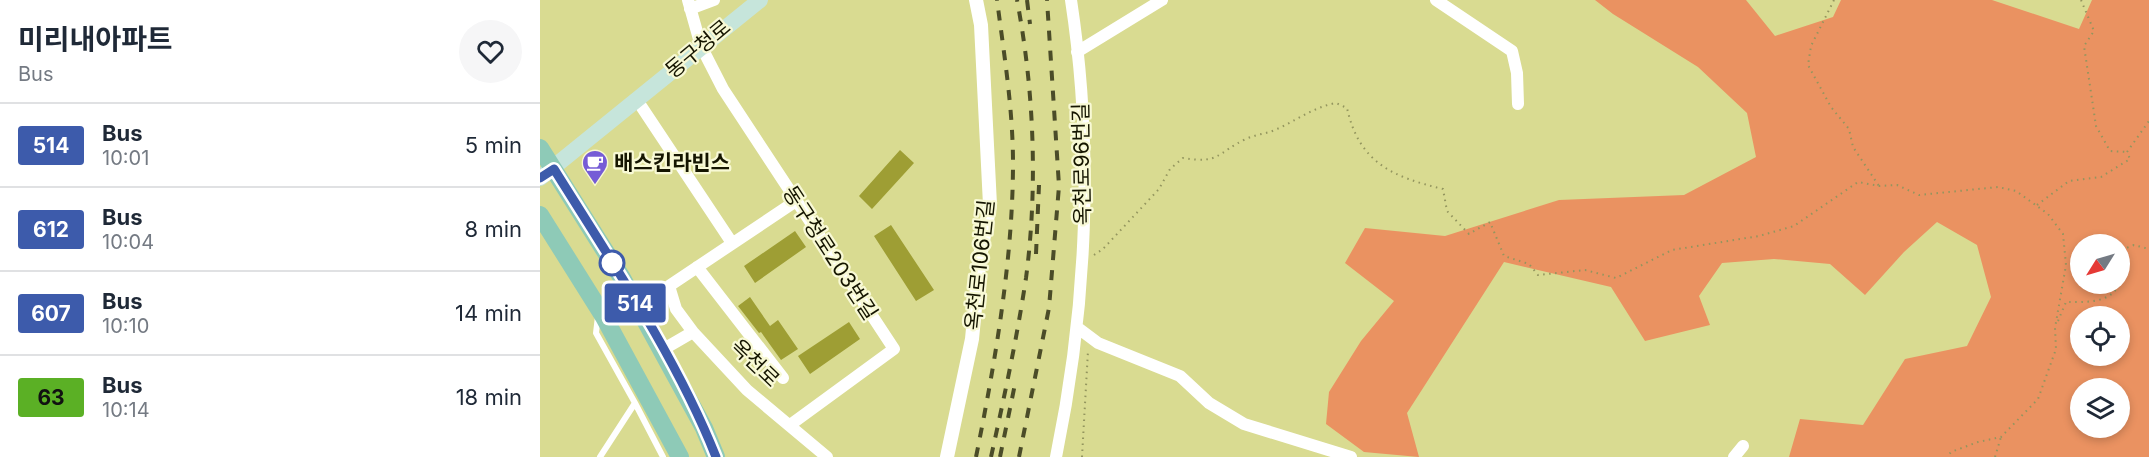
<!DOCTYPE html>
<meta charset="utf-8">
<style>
body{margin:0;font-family:Inter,"Noto Sans KR",sans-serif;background:#f6f6f7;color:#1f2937;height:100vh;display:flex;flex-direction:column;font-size:22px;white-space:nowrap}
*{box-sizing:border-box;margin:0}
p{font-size:20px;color:#747a83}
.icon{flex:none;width:33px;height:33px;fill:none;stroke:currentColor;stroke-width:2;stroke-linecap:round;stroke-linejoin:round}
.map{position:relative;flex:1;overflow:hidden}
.sheet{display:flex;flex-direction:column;background:#fff;width:540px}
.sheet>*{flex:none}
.badge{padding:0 12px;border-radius:4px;font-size:21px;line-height:39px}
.needle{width:39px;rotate:233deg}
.controls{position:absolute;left:1530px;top:234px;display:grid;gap:12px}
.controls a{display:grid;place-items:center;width:60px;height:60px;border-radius:50%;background:#fff;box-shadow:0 3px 9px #0003;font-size:30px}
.map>.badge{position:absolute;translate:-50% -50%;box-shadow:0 0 0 3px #fff}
.round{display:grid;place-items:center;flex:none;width:63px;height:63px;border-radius:32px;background:#f6f6f7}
.overview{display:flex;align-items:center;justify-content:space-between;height:102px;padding:0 18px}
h1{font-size:28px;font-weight:700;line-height:45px}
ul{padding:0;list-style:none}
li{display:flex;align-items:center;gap:18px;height:84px;padding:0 18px;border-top:2px solid #e0e1e3}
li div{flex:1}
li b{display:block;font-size:22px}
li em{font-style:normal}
li .badge{min-width:66px;font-weight:700;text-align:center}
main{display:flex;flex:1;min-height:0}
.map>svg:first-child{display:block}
</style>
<main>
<section class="sheet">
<div class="overview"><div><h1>미리내아파트</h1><p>Bus</p></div><a class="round"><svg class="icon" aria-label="heart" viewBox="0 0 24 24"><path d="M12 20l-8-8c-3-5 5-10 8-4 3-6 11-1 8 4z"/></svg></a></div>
<ul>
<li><span class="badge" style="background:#3d5bab;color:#fff">514</span><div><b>Bus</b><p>10:01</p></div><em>5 min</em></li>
<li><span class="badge" style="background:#3d5bab;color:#fff">612</span><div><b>Bus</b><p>10:04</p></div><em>8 min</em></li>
<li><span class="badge" style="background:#3d5bab;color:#fff">607</span><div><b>Bus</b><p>10:10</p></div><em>14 min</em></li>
<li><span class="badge" style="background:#5bb025;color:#111">63</span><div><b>Bus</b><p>10:14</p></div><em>18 min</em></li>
</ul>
</section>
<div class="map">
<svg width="1609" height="457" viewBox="0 0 1609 457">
<rect width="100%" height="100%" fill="#d9db91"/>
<path fill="#ea9261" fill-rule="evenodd" d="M 1055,0 L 1206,0 L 1235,36 L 1293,17 L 1301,0 L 1452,0 L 1539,29 L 1552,0 L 1609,0 L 1609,457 L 1249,457 L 1260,419 L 1323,425 L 1365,359 L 1427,346 L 1451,297 L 1437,245 L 1397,222 L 1364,252 L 1325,295 L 1290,264 L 1234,259 L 1182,263 L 1159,296 L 1170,325 L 1105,341 L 1071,287 L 964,262 L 867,413 L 879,457 L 824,452 L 786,424 L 789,392 L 821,341 L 854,301 L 805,263 L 825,228 L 905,236 L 1019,200 L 1144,195 L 1216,157 L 1207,113 L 1158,67 L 1073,14 ZM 1540,244 L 1580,244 L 1580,284 L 1540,284 ZM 1540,316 L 1580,316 L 1580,356 L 1540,356 ZM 1540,388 L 1580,388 L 1580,428 L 1540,428 Z"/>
<path fill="#9e9e34" d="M 360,150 L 374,163 L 332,209 L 319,196 Z
M 351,225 L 394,290 L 376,301 L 334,236 Z
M 255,231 L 266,247 L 215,283 L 204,266 Z
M 210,297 L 230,326 L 238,320 L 258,349 L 241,360 L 221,332 L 219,333 L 198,306 Z
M 309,322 L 320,339 L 270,374 L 258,356 Z"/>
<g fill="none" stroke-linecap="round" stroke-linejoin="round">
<path stroke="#93955e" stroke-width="2" stroke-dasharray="1.5 4.5" stroke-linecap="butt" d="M 1294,0 L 1271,46 L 1268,65 L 1291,107 L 1309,129 L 1313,147 L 1339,186
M 1541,0 L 1554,31 L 1544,46 L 1556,126 L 1570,151 L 1587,152
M 1497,205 L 1529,181 L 1561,177 L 1590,159 L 1587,152 L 1609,121
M 554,255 L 563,249 L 619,189 L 630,169 L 643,158 C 681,164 676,153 706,139 C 716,134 727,134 737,129 C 757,120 774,107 796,103 L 807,108 C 819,163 853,177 903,189 L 907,211 L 929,234 L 950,222 L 964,256 L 989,264 L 998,275 L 1045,270 L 1076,278 L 1132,250 L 1219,236 L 1254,226 L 1318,182 L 1339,186 L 1357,185 L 1379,195 L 1458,187 L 1476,191 L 1508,214 L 1523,234 L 1526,265 L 1515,328 L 1516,349 L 1498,399 L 1461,437 L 1438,442 L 1411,452 L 1407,457
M 1580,281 L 1581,256 L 1584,249 L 1594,245 L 1609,249
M 1518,321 L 1526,302 C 1544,302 1571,304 1579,284
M 542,457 L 548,351
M 1455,457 L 1461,437"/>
<path stroke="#fff" stroke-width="6" d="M 58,316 L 56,333 L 95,403 L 60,457
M 95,403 L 123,457"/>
<path stroke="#fff" stroke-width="12" d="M 148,0 L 161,46 L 183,89 L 354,349 L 250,425
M 896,0 L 972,51 L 977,73 L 978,104
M 150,9 L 174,0
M 537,52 L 622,0
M 97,100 L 192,243
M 157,267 L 243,378
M 129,286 L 136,309 L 153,332 L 207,390 L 287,457
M 96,304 L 129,286 L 256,201
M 538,328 L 558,343 L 640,376 L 669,403 L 704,424 L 811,457
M 122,350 L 153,332
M 516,457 C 547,308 554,150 531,0
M 1194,457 L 1203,446"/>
<path stroke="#fff" stroke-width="14" d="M 407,457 L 432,339 L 440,256 L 450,205 L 441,25 L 436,0"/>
<path stroke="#c6e5db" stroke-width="16" d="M 0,178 L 220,0"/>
<path stroke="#8ecab7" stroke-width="18" d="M 0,148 L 82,278 L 164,428 L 176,457
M 0,215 L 64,317 L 140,457"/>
<path stroke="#4b4c28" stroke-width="4" stroke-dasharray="10 10" stroke-linecap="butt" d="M 487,0 L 490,24
M 496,254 L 499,185
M 436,457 C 455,363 473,259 473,163 C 473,109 464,54 457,0
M 451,457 C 464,398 477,338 486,278 C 498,187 494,89 477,0
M 460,457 L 475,384
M 479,457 L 509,308 L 519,186 L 507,0"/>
</g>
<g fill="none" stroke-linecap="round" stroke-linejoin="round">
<defs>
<path id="line" d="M 0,178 L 14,169 C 70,259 137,358 176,457"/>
</defs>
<use href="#line" stroke="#fff" stroke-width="14"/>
<use href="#line" stroke="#3d5bab" stroke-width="9"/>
</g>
<defs>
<symbol id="cafe-pin" viewBox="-11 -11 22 30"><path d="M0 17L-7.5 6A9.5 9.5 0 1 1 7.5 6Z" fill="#765cd6" stroke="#f8f9d5"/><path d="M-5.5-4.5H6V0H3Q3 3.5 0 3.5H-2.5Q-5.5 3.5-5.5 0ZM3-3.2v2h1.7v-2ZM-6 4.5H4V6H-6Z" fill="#fff"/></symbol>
</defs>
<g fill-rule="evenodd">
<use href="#cafe-pin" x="40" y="148" width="30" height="40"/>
</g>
<circle fill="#fff" stroke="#3d5bab" stroke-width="3" cx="72" cy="263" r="12"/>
<g text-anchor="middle" stroke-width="4.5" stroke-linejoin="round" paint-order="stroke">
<g font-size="21" fill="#151500" stroke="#f8f9d5">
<text transform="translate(158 49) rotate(-40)" y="7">동구청로</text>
<text transform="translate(542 164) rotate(-91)" y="7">옥천로96번길</text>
<text transform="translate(290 253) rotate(57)" y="7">동구청로203번길</text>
<text transform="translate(440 265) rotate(-84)" y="7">옥천로106번길</text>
<text transform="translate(215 363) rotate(44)" y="7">옥천로</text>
</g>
<g font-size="21" font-weight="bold" fill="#151500" stroke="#f8f9d5" text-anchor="start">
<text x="74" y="170">배스킨라빈스</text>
</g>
</g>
</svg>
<div class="controls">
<a><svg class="needle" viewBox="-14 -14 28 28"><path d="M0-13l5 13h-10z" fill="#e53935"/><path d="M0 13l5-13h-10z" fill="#747a83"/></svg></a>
<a><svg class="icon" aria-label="locate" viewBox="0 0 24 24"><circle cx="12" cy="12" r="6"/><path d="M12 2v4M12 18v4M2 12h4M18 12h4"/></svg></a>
<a><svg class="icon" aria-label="layers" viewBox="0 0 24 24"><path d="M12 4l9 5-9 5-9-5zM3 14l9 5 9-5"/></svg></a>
</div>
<b class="badge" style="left:95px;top:303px;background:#3d5bab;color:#fff">514</b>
</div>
</main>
